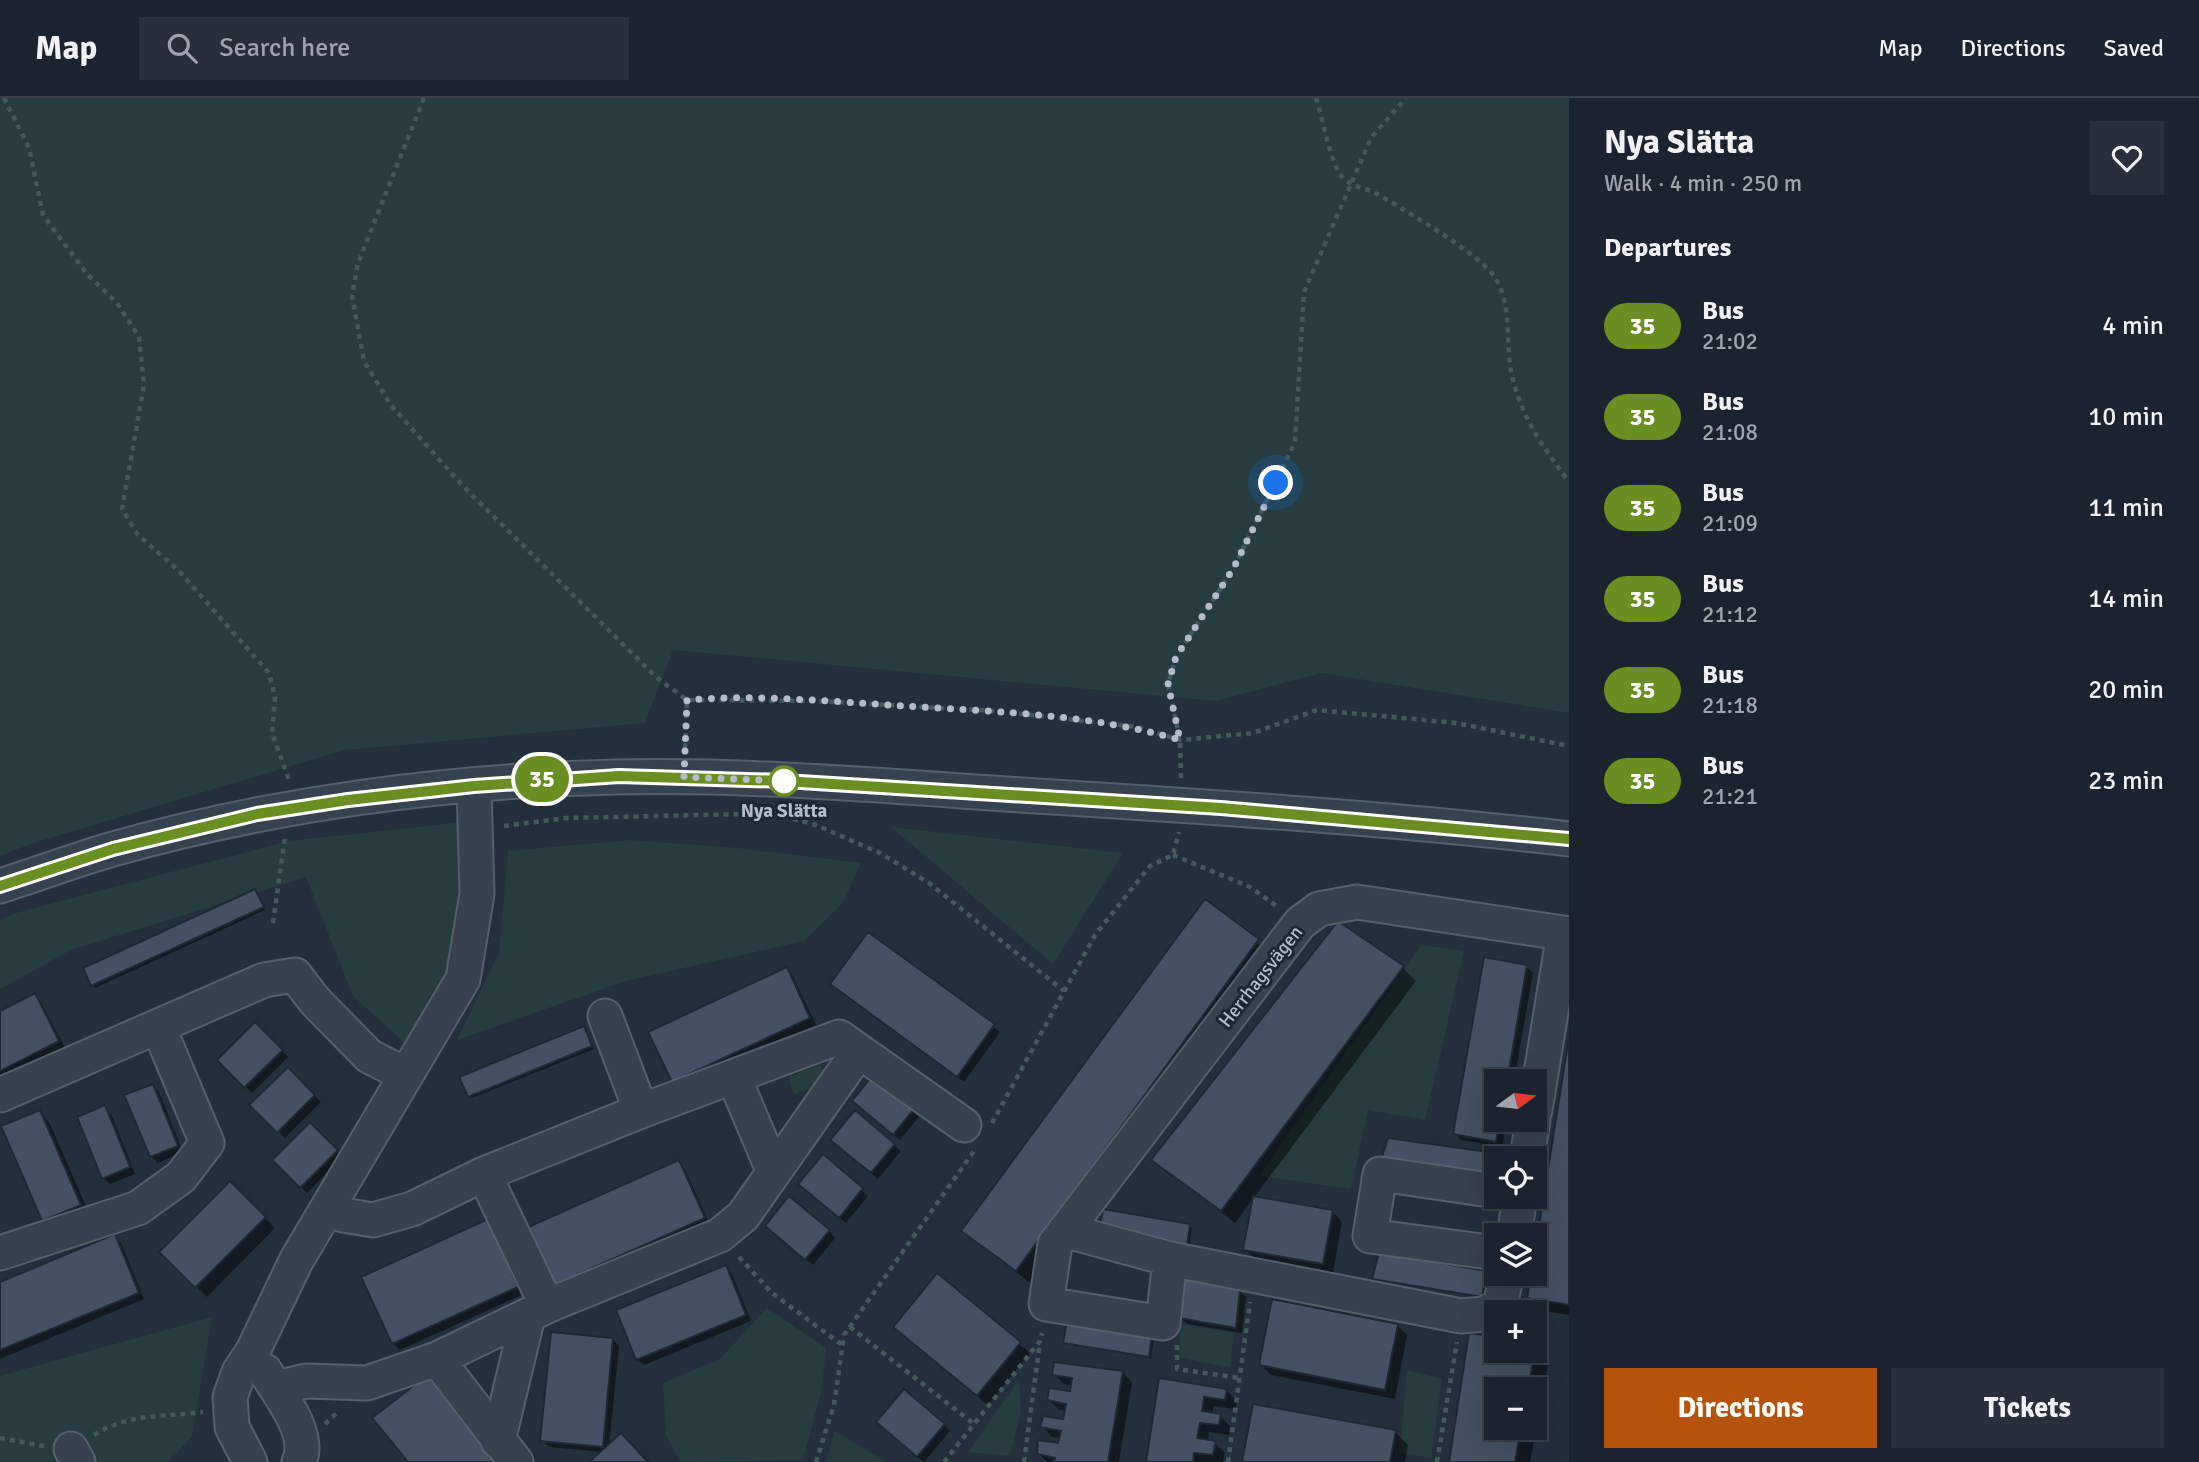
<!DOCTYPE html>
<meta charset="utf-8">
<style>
body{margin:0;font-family:Signika,sans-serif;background:#282f3a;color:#f1f3f6;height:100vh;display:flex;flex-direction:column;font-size:26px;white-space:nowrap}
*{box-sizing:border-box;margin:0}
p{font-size:23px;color:#a0a4aa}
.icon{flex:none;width:38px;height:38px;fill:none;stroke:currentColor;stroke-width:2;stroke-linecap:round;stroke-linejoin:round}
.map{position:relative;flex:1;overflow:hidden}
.side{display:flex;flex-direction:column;background:#1b232e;width:630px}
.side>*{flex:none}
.badge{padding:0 14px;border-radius:23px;font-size:24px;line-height:46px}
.needle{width:46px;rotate:75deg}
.fabs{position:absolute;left:1484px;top:971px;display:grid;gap:14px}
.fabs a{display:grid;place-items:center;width:63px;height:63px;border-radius:0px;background:#1b232e;box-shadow:0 7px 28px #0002,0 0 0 2px #39404a;font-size:35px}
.you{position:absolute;width:35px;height:35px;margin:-18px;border:5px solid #fff;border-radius:50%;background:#1a73e8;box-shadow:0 0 0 10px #1a73e833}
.map>.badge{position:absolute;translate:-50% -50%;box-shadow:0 0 0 4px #fff}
h2{padding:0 35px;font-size:26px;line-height:63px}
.round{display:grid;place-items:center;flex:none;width:74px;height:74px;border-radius:0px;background:#282f3a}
.overview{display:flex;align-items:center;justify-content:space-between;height:119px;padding:0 35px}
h1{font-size:33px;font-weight:700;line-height:52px}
.button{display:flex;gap:14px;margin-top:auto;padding:14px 35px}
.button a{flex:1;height:80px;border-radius:0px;background:#b45309;color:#fff;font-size:28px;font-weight:700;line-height:80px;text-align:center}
.button a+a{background:#282f3a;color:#f1f3f6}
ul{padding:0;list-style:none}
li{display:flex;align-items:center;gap:21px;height:91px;padding:0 35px}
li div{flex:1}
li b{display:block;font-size:26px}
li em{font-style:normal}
li .badge{min-width:77px;font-weight:700;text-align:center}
header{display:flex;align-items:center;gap:42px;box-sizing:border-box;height:98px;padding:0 35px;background:#1b232e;border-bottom:2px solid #39404a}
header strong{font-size:33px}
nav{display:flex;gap:38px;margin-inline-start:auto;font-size:24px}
.search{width:490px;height:63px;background:#282f3a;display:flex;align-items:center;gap:18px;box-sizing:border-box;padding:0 24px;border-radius:0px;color:#a0a4aa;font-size:26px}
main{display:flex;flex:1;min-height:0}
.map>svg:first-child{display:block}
</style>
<header>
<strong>Map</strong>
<div class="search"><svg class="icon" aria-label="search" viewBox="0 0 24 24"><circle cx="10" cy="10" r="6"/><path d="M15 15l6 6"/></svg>Search here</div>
<nav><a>Map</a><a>Directions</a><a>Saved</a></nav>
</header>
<main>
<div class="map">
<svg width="1569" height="1364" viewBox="0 0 1569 1364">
<rect width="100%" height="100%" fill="#242f3e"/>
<path fill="#263c3f" d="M 0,0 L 1569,0 L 1569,615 L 1322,575 L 1215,603 L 673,552 L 645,625 L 345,652 L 33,745 L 0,758 Z
M 464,724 L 467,832 L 445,894 L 405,945 L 353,898 L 306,779 L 71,852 L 0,891 L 0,822 L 19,814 L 289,743 Z
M 891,729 L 1123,755 L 1053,866 Z
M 631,742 L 738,750 L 861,765 L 843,805 L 804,843 L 626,883 L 457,942 L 499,855 L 508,753 Z
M 1421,847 L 1464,853 L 1425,1022 L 1368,1012 L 1351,1091 L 1259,1078 Z
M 820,967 L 828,985 L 794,996 L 788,979 Z
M 767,1210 L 826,1250 L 822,1290 L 803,1362 L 681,1364 L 666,1338 L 663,1285 L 720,1261 Z
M 212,1219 L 192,1339 L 168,1364 L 0,1364 L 0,1278 Z
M 1181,1226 L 1234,1235 L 1230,1270 L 1179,1259 Z
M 1407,1272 L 1442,1281 L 1431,1360 L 1400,1355 Z
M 1019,1282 L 1021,1313 L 1010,1358 L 968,1354 Z
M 835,1333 L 886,1364 L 826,1364 Z"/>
<path fill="#0007" fill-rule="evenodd" d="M 255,793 L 265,812 L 95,890 L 93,887 Z
M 1205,803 L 1271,856 L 1030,1185 L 963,1132 Z
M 1338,826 L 1403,870 L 1416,883 L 1235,1125 L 1153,1062 Z
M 869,836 L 1000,934 L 964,984 L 839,892 Z
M 1526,868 L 1533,875 L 1514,984 L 1496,984 L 1496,1022 L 1507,1022 L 1502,1049 L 1461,1042 L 1455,1035 Z
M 787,872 L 793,878 L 816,927 L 680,989 L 673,983 Z
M 35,897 L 41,904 L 65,950 L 0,983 L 0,915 Z
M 255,926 L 288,959 L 252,995 L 219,962 Z
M 584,930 L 594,951 L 472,1000 L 469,998 Z
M 1569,950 L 1569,1217 L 1543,1213 L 1529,1200 Z
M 288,971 L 321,1004 L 285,1040 L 252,1007 Z
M 877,976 L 922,1015 L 900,1042 L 861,1009 Z
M 152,988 L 159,994 L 183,1054 L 158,1065 L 151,1058 Z
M 104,1010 L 111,1016 L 135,1076 L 110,1086 L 103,1080 Z
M 39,1014 L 49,1024 L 90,1117 L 54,1132 L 44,1122 L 4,1029 Z
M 855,1014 L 901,1053 L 878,1081 L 839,1048 Z
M 310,1026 L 343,1059 L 307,1095 L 274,1062 Z
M 823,1059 L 868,1098 L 846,1125 L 807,1092 Z
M 679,1064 L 685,1071 L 710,1127 L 562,1193 L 555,1186 L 530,1130 Z
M 230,1086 L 275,1130 L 207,1199 L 162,1154 Z
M 1332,1113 L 1342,1124 L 1333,1175 L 1255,1161 L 1245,1151 Z
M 1189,1128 L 1192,1130 L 1189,1150 L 1104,1135 Z
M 494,1130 L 524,1196 L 400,1252 L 393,1245 Z
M 829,1133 L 835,1140 L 813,1167 L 773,1134 Z
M 114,1138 L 121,1145 L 144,1201 L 0,1261 L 0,1186 Z
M 725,1169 L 732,1176 L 751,1223 L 644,1267 L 637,1261 Z
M 1485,1175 L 1488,1178 L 1485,1201 L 1373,1180 Z
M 938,1177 L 1030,1255 L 988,1307 L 905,1239 Z
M 1239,1193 L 1246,1199 L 1242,1235 L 1187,1226 L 1181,1220 Z
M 1397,1227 L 1407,1237 L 1395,1301 L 1271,1277 L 1261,1267 Z
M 1152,1237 L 1154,1240 L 1151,1261 L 1065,1244 Z
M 1470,1237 L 1496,1241 L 1496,1253 L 1535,1253 L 1536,1248 L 1549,1261 L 1530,1364 L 1450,1364 ZM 1496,1292 L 1535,1292 L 1535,1330 L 1496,1330 Z
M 612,1241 L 619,1248 L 609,1348 L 646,1364 L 592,1364 L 603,1354 L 549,1349 L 542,1342 Z
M 1122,1274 L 1132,1284 L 1119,1364 L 1047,1364 L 1039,1356 L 1059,1347 L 1061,1340 L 1052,1339 L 1042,1328 L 1065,1323 L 1067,1313 L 1059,1312 L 1049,1302 L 1071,1295 L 1073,1288 L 1064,1286 L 1054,1276 Z
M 1160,1282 L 1227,1293 L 1237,1303 L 1235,1311 L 1213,1308 L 1213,1316 L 1220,1318 L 1230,1328 L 1229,1337 L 1209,1334 L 1208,1344 L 1215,1345 L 1225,1355 L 1223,1364 L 1147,1364 Z
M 944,1327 L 950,1333 L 924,1364 L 885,1330 Z
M 1395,1334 L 1408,1347 L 1405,1364 L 1244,1364 Z"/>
<path fill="#455162" stroke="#1f2835" stroke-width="2" d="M 255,791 L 264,809 L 91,888 L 83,870 Z
M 1205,801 L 1259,841 L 1016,1173 L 961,1133 Z
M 1338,823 L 1404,868 L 1221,1113 L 1151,1062 Z
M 868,834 L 995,926 L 957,979 L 830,886 Z
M 1484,859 L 1527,867 L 1507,984 L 1496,984 L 1496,1022 L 1500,1022 L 1496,1044 L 1453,1036 Z
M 787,869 L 810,920 L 672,984 L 648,934 Z
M 35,895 L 59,943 L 0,973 L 0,913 Z
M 255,924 L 283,952 L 244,990 L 217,962 Z
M 584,928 L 592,948 L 468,999 L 459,979 Z
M 1569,939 L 1569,1207 L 1527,1200 L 1531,1176 L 1535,1176 L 1535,1153 Z
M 288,969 L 315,997 L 277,1035 L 249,1007 Z
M 876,973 L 917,1007 L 893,1037 L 852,1003 Z
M 153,986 L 178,1048 L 150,1059 L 124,997 Z
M 105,1007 L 130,1069 L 102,1081 L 77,1019 Z
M 40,1012 L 81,1107 L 42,1123 L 1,1028 Z
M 855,1012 L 895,1046 L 871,1075 L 830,1042 Z
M 310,1024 L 338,1052 L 300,1090 L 272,1062 Z
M 1388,1040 L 1503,1056 L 1502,1060 L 1496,1060 L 1496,1084 L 1380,1065 Z
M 823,1056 L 863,1090 L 839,1120 L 798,1086 Z
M 679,1062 L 705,1120 L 554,1187 L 528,1129 Z
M 230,1083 L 266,1119 L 195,1190 L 159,1154 Z
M 789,1098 L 830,1132 L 805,1162 L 765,1128 Z
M 1253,1098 L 1333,1112 L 1323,1166 L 1243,1152 Z
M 1103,1111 L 1190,1126 L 1187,1148 L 1099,1133 Z
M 488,1121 L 518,1189 L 392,1246 L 361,1179 Z
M 115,1136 L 139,1195 L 0,1252 L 0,1184 Z
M 1379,1154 L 1486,1173 L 1482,1199 L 1372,1181 Z
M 726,1167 L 746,1217 L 636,1262 L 616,1212 Z
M 937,1175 L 1021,1244 L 977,1298 L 893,1229 Z
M 1184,1180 L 1240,1191 L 1236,1230 L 1179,1220 Z
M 1272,1201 L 1398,1226 L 1385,1292 L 1259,1267 Z
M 1067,1222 L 1152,1236 L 1149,1259 L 1063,1245 Z
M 551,1234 L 613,1240 L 603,1349 L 540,1343 Z
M 1469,1235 L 1496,1239 L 1496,1253 L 1535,1253 L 1536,1246 L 1528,1292 L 1496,1292 L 1496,1330 L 1521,1330 L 1515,1364 L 1449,1364 Z
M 1054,1264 L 1123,1273 L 1108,1364 L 1054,1364 L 1055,1360 L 1037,1356 L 1038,1342 L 1058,1345 L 1061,1333 L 1040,1329 L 1043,1318 L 1063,1321 L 1066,1306 L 1047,1302 L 1049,1290 L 1070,1293 L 1072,1280 L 1052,1277 Z
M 430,1275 L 499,1364 L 408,1364 L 372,1320 Z
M 1159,1280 L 1227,1291 L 1225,1302 L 1204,1299 L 1202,1313 L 1221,1316 L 1219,1327 L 1200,1325 L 1197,1340 L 1216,1343 L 1213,1357 L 1194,1355 L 1193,1364 L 1146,1364 Z
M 904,1291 L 945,1326 L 917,1359 L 876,1324 Z
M 1253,1306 L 1396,1332 L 1390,1364 L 1242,1364 Z
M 621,1335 L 648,1364 L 589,1364 Z"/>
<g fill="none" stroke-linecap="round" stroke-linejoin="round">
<defs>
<path id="minor" d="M 0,788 C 38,776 75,762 113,751 C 272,706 451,682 616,679 C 762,676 908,690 1053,699 C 1226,710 1398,721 1569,741
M 734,980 L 773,1072
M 0,997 L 264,882 L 295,877 L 315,903 L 369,958 L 406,977
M 1535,1012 L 1564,835
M 641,1013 L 839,939 L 964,1027
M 1527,1060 L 1533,1022
M 484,1076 L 547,1208
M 1496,1093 L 1380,1076 L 1370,1138 L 1496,1155
M 332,1107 L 343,1117 L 373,1122 L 412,1111 L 484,1076 L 641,1013 L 605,918
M 1067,1133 L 1170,1161 L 1461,1218 L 1484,1216 L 1500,1207 L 1507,1176
M 1514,1138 L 1520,1099
M 0,1155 L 138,1110 L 181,1079 L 207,1045 L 158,928
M 1170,1161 L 1163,1225 L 1046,1206 L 1055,1146 L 1300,825 L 1319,811 L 1357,804 L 1569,836
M 437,1261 L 516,1364
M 265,1273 C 279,1296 312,1336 299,1364
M 276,1290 L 306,1283 L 367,1285 L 437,1261 L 547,1208 L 720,1137 L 743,1118 L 859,953
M 498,1343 L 528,1218
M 71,1351 L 78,1364
M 250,1364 L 232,1329 L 230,1299 L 239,1274 L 253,1253 L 296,1163 L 463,881 L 477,796 L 474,688"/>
</defs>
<use href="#minor" stroke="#565f6c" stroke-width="37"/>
<path stroke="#44595c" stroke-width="4.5" stroke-dasharray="5 5" stroke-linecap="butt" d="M 4,0 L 29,50 L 43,117 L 87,176 L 117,205 L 139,239 L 144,287 L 122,411 L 138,437 L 179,473 L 269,575 L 275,599 L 272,635 L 289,682
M 424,0 L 358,165 L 352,198 L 364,263 L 390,306 L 461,386 L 656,579 L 687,602 L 816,603 L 995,613 L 1138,629 L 1180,642 L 1253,635 L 1317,612 L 1456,625 L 1569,648
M 1316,0 C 1323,21 1329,59 1340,76 C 1350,90 1363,88 1377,96 C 1402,110 1479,156 1494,178 C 1514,207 1504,250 1513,282 C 1524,324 1544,350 1569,384
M 685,650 L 687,602
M 1181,680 L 1180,642 L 1168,586 L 1176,559 L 1233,471 L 1295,344 L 1304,194 L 1371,40 L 1406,0
M 504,728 L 566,720 L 747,716 L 783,718 L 816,727 L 880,755 L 929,785 L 1064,893
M 1173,757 L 1250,789 L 1278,809
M 273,825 L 285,739
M 992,1025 L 1095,837 L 1150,768 L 1173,757 L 1179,734
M 739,1159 L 772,1195 L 842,1247
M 850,1229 L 974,1326
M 1177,1247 L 1177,1271 L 1240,1280
M 325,1326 L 339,1313
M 94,1337 C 128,1315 165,1319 203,1314
M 0,1340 L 44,1348
M 816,1364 L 834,1307 L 844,1237 L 974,1053
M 944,1364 L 1040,1243 L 1042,1235
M 1024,1364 L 1040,1244
M 1228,1364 L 1250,1204
M 1437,1364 L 1457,1244"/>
<use href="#minor" stroke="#38414e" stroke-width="33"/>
</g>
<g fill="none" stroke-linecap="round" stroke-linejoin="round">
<defs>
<path id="line" d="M 0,788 L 113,751 L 257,716 L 348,702 L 474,688 L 619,678 L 784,683 L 1221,710 L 1569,741"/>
</defs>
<use href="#line" stroke="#fff" stroke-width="16"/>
<use href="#line" stroke="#6b8e23" stroke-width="10"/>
<path stroke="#b4bcc9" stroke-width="7" stroke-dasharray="0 12.6" d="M 784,683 L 684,679 L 687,602 C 759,596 834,604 906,608 C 998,614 1092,616 1180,642 L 1168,586 L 1176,559 L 1233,471 L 1276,385"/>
</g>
<circle fill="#fff" stroke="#6b8e23" stroke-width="3.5" cx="784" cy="683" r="14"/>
<g text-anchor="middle" stroke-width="6" stroke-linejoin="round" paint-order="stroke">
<g font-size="19" font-weight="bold" fill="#b4bcc9" stroke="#1d2633">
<text x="784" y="719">Nya Slätta</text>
</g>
<g font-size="19" fill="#b4bcc9" stroke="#1d2633">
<text transform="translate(1260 878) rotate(-52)" y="7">Herrhagsvägen</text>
</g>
</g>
</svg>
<div class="fabs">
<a><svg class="needle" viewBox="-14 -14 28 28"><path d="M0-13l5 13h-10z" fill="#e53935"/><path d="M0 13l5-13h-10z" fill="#a0a4aa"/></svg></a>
<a><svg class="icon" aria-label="locate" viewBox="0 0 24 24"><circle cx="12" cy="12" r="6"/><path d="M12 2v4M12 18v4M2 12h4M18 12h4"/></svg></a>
<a><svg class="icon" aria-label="layers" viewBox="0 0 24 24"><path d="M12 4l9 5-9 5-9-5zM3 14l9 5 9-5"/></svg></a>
<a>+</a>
<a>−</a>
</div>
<div class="you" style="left:1276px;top:385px"></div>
<b class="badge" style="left:542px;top:681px;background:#6b8e23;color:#fff">35</b>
</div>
<section class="side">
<div class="overview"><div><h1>Nya Slätta</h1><p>Walk · 4 min · 250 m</p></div><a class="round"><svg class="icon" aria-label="heart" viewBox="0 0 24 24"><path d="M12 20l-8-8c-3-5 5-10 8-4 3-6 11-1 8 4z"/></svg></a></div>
<h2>Departures</h2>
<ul>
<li><span class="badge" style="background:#6b8e23;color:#fff">35</span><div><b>Bus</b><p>21:02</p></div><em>4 min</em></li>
<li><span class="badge" style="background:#6b8e23;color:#fff">35</span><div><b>Bus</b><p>21:08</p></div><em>10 min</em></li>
<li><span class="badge" style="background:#6b8e23;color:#fff">35</span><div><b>Bus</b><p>21:09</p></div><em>11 min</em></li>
<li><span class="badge" style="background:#6b8e23;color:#fff">35</span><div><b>Bus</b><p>21:12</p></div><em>14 min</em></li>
<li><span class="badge" style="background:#6b8e23;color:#fff">35</span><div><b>Bus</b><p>21:18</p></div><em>20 min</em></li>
<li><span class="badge" style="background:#6b8e23;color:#fff">35</span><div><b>Bus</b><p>21:21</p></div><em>23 min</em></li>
</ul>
<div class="button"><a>Directions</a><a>Tickets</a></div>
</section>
</main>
